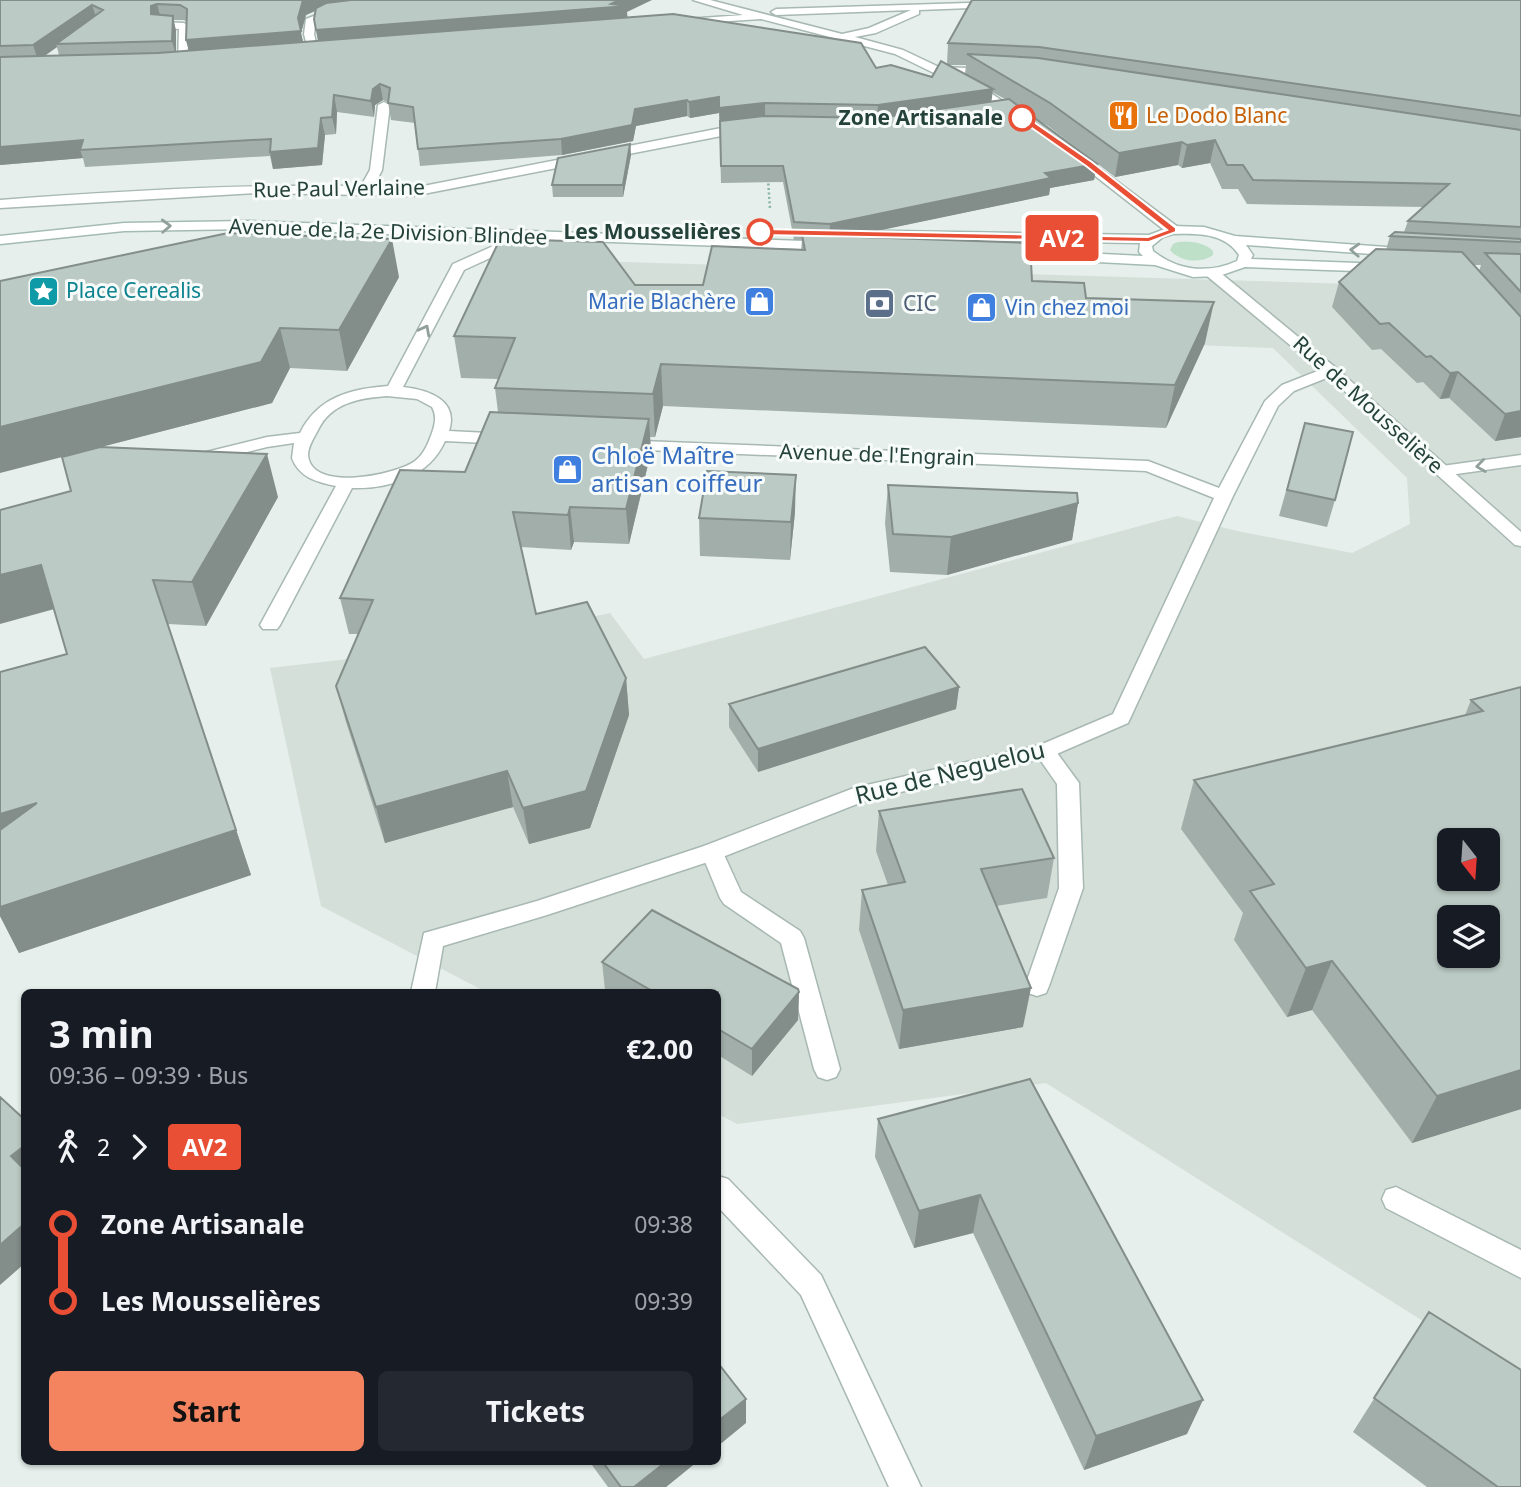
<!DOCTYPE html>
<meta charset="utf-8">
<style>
body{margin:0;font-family:"Noto Sans",sans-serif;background:#242831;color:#f1f3f6;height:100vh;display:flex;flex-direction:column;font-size:26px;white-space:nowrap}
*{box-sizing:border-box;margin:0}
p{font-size:23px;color:#9ea1a6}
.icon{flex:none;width:38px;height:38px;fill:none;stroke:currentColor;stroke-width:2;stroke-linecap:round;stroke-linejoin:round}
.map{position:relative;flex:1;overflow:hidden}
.details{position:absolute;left:21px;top:989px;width:700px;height:476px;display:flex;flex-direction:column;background:#171b24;border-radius:10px;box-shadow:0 2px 5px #0004}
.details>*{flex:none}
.badge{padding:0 14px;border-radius:5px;font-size:24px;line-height:46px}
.needle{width:46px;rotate:163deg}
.controls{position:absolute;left:1437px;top:828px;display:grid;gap:14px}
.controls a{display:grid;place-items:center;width:63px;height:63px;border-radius:10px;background:#171b24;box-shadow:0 2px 5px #0004;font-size:35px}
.map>.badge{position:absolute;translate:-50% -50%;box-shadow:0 0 0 4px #fff}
.legs{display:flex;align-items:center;gap:10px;height:77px;padding:0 28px;font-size:23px}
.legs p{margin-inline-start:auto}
.head{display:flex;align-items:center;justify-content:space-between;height:119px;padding:0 28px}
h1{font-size:38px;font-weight:700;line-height:52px}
.cta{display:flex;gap:14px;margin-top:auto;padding:14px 28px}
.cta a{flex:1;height:80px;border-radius:10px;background:#f4845f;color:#111;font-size:28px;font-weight:700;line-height:80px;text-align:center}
.cta a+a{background:#242831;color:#f1f3f6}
ul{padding:0 28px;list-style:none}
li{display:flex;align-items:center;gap:24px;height:77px;font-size:26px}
li i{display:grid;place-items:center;width:10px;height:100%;margin:0 9px;background:currentColor}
li i::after{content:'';width:18px;height:18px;margin:-9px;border:5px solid;border-radius:50%;background:#171b24}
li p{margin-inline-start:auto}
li:first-child i{background:linear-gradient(#0000 50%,currentColor 0)}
li:last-child i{background:linear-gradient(currentColor 50%,#0000 0)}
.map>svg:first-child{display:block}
</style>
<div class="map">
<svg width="1521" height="1487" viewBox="0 0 1521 1487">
<rect width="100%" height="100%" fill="#e6efeb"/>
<path fill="#d4dfda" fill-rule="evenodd" d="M 591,261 L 1451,287 L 1521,279 L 1521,1383 L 1046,1083 L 737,1124 L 718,1114 L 718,992 L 486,992 L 321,906 L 270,668 L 453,647 L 610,613 L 644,659 L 1177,516 L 1237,531 L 1352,553 L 1410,524 L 1407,478 L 1273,348 L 705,326 ZM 1449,840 L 1488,840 L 1488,878 L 1449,878 ZM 1449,917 L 1488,917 L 1488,956 L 1449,956 Z"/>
<path fill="#bfe0c8" d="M 1178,242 C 1191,241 1204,242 1213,251 L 1213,255 C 1201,264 1180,262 1170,250 L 1173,244 Z"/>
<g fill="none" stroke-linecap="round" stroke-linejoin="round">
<defs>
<path id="service" d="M 340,6 L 345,9 L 344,11 L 316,21 L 314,34 L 318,52 L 309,54 L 304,34 L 306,19 Z
M 161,22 L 184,23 L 189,26 L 187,64 L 178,62 L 179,29 L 157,27 L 157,23 Z
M 1521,455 L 1521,465 L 1442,476 L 1434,471 L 1442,466 Z
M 1045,744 L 1052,746 L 1079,783 L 1083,888 L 1049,986 L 1046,993 L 1037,996 L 1028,993 L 1025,986 L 1059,888 L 1057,784 L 1034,751 L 1038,746 Z
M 712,844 L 720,846 L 741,892 L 800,931 L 804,938 L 840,1069 L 836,1077 L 827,1080 L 818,1077 L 814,1069 L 781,943 L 724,904 L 720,898 L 701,852 L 704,846 Z
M 1396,1187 L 1521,1250 L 1521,1278 L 1386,1208 L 1382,1199 L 1386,1190 Z"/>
<path id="minor" d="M 693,0 L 710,0 L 842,34 L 869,28 L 911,10 L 776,15 L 771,12 L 776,9 L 1000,2 L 1001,4 L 996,7 L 919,10 L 919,14 L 876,33 L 855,37 L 903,50 L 939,67 L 996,69 L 998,71 L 992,74 L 952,74 L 989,92 L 1025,116 L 1015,118 L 981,96 L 895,54 L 761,19 L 683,24 L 683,20 L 687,19 L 743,15 Z
M 384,102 L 390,105 L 382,170 L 374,186 L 413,188 L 747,123 L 753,127 L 747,131 L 413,196 L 258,193 L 0,208 L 0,200 C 120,191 241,184 361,186 L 370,170 L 378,105 Z
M 1075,150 L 1178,227 L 1178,233 L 1168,233 L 1071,157 L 1069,154 Z
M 508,232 L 515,236 L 501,253 L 464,270 L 403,387 C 429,390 459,400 449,431 L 507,434 L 515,439 L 507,444 L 445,441 C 429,477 390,489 352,488 L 280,625 L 277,629 L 263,629 L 260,625 L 336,486 C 316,482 299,477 292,458 L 294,443 L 267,447 L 196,465 L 188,460 L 190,456 L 267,437 L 300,433 C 318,397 350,389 388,386 L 453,264 L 491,247 L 503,233 ZM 387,396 L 417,399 L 432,407 C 437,416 435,424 432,433 C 428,444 424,454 415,461 C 396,475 311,493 308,455 C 308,446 314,438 318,430 C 331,403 359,398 387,396 Z
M 1212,269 L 1217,270 L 1336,368 L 1521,532 L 1521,546 L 1515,545 L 1329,377 L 1294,391 L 1278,406 L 1233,496 L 1128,723 L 1052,756 L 867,800 L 720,858 L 547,915 L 443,946 L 435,992 L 411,992 L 424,933 L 537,901 L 704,846 L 854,788 L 1040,745 L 1113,714 L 1214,498 L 1146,471 L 623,449 L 615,444 L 617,440 L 1148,461 L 1219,488 L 1265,401 L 1282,385 L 1320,370 L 1207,276 L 1207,270 Z
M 718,1176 L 728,1179 L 821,1275 L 921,1487 L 889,1487 L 801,1295 L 718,1207 Z"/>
<path id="secondary" d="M 249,221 L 830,242 L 837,246 L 830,250 L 249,229 L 124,231 L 0,244 L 0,236 L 124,223 Z
M 1173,226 L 1204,227 L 1235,236 L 1400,248 L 1407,252 L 1400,256 L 1246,245 L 1253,255 L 1251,259 L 1385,264 L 1392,268 L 1385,272 L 1245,267 L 1219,276 L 1193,277 L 1155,265 L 1002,257 L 995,253 L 1002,249 L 1143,256 L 1139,252 L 1140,243 L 830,238 L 823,234 L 830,230 L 1149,235 ZM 1173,234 C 1197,233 1225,233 1239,255 L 1237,261 C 1208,274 1178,271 1153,251 L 1152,246 L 1163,237 Z"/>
</defs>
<use href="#service" stroke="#a8b8b2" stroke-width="3"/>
<use href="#minor" stroke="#a8b8b2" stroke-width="3"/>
<use href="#secondary" stroke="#a4bbb3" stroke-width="3"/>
<path stroke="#86b3a5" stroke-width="2.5" stroke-dasharray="2 2.5" stroke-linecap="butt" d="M 768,179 L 770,209"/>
<use href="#service" fill="#fff" fill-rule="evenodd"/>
<use href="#minor" fill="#fff" fill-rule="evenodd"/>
<use href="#secondary" fill="#fff" fill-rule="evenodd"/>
</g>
<path fill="#a1aea9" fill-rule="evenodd" d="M 0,0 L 627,12 L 627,17 L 876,68 L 932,77 L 947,64 L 948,43 L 1521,0 L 1521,437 L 1495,441 L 1449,398 L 1440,399 L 1423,382 L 1417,383 L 1381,349 L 1372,350 L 1332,307 L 1339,282 L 1386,250 L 1390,236 L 1404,232 L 1408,221 L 1423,207 L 1247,204 L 1238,189 L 1222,189 L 1210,163 L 1182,168 L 1178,165 L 1115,177 L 1048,126 L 1036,119 L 1097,164 L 1094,180 L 1050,188 L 1049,195 L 851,236 L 1032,281 L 1086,298 L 1205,343 L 1166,428 L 663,406 L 655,437 L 650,437 L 651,452 L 629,544 L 574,542 L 571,550 L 521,547 L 536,614 L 626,678 L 629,715 L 590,828 L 529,844 L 513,807 L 385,843 L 346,722 L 336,686 L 359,634 L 349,634 L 340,598 L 465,472 L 498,412 L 495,388 L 498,379 L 461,378 L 454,336 L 635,285 L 703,285 L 801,250 L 802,240 L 794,240 L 783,182 L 721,183 L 719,113 L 690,118 L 687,116 L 636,126 L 633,141 L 562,155 L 420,166 L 415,123 L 391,120 L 388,102 L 383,100 L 375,105 L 374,117 L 337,112 L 336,134 L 325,135 L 322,165 L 273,169 L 270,156 L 85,167 L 83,158 L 0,165 ZM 315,11 L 314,19 L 318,41 L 303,42 L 301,33 L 306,15 ZM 173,20 L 184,20 L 187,22 L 186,40 L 189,51 L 176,52 L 176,31 ZM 57,47 L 59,55 L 45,56 ZM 947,65 L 966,65 L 965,74 ZM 992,92 L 1005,99 L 991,101 ZM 1473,265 L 1481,265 L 1479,271 Z
M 630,144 L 631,155 L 623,197 L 553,197 L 552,185 Z
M 399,277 L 347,371 L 290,368 L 272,403 L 101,447 L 278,497 L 206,626 L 168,624 L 251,875 L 19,953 L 0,916 L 0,672 L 67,654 L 71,491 L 62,457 L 0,281 Z
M 1305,423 L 1335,500 L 1327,527 L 1279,516 Z
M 888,485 L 1078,503 L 1072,540 L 947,575 L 890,572 L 885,523 Z
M 795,512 L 790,560 L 700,556 L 699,518 Z
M 959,687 L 956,709 L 758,772 L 729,727 L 729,704 Z
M 1521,687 L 1521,1109 L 1412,1143 L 1312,1010 L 1287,1017 L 1234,940 L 1243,913 L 1181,829 L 1194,780 L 1465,715 L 1471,700 Z
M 879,811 L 1054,858 L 1047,898 L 996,906 L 1023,1027 L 899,1049 L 859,930 L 862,890 L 888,885 L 876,851 Z
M 652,910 L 798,989 L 799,992 L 798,1020 L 752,1076 L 718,1055 L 718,992 L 609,992 L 605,990 L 602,962 Z
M 1030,1079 L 1187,1434 L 1084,1470 L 973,1233 L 914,1248 L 875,1157 L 878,1119 Z
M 1429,1312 L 1521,1487 L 1427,1487 L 1353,1432 Z
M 589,1461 L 698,1461 L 666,1487 L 608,1487 Z"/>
<path fill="#838d89" d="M 303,0 L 386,0 L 326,6 L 306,15 L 301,33 L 304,46 L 190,55 L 186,40 L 298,18 Z
M 619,0 L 652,0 L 627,12 L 628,21 L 319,45 L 316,30 L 611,4 Z
M 157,4 L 161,19 L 151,14 L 151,6 Z
M 92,5 L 97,20 L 56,44 L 57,47 L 38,60 L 33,45 Z
M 173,16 L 176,31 L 176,56 L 172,41 Z
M 380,84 L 383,100 L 375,105 L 374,117 L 371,101 L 373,89 Z
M 993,89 L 991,105 L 877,121 L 878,105 Z
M 334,95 L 337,112 L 336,134 L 332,117 Z
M 719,97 L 719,113 L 690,118 L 689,102 Z
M 687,100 L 687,116 L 636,126 L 633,141 L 562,155 L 561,139 L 635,109 Z
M 765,103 L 765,119 L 720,124 L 719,108 Z
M 321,118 L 325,135 L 322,165 L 273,169 L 270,152 Z
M 83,140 L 80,150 L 83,158 L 0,165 L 0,147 Z
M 1215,140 L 1210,163 L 1182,168 L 1187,145 Z
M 1182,142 L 1178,165 L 1115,177 L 1119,153 Z
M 630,144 L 631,155 L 623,197 L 623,185 Z
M 1097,164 L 1094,180 L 1050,188 L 1049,195 L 829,241 L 830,224 L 1045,173 Z
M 392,239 L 399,277 L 347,371 L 339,330 Z
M 1214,302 L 1205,343 L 1166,428 L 1175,385 Z
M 280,328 L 290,368 L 272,403 L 0,473 L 0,427 Z
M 661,364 L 663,406 L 655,437 L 653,394 Z
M 1458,372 L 1449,398 L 1440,399 L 1450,373 Z
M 1521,411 L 1521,437 L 1495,441 L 1505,414 Z
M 649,419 L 651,452 L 629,544 L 626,509 Z
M 267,454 L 278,497 L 206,626 L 192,582 Z
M 796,475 L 795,512 L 790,560 L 791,522 Z
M 1078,503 L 1072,540 L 947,575 L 951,537 Z
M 570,507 L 574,542 L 571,550 L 568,515 Z
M 41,565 L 58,608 L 0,624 L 0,575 Z
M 168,624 L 251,875 L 19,953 L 0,916 L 0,907 Z
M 626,678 L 629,715 L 590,828 L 529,844 L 523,808 Z
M 959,687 L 956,709 L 758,772 L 758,749 Z
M 507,771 L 513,807 L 385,843 L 376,807 Z
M 37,803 L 0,861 L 0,814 Z
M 1332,961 L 1312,1010 L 1287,1017 L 1306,968 Z
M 1031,988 L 1023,1027 L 899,1049 L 903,1010 Z
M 799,992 L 798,1020 L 752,1076 L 752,1049 Z
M 1521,1070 L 1521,1109 L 1412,1143 L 1437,1096 Z
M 24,1146 L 24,1179 L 11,1156 Z
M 980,1195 L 973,1233 L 914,1248 L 919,1211 Z
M 24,1224 L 24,1264 L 0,1285 L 0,1245 Z
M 746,1399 L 746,1423 L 718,1446 L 718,1421 Z
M 1203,1400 L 1187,1434 L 1084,1470 L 1096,1436 Z
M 667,1461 L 698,1461 L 666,1487 L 634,1487 Z"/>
<path fill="#bbcac4" stroke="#838d89" stroke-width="2" fill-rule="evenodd" d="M 0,0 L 303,0 L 298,18 L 301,31 L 186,40 L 187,9 L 180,5 L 157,4 L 151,6 L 151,14 L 173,16 L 172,41 L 56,44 L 103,10 L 92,5 L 33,45 L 0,46 Z
M 351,0 L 619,0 L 611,4 L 627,6 L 316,30 L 314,19 L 316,8 L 326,3 Z
M 972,0 L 1521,0 L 1521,116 L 1039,47 L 948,43 Z
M 673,14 L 861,43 L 876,68 L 891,65 L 932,77 L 941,61 L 993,89 L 878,105 L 765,103 L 719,108 L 719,97 L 689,102 L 687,100 L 635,109 L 632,125 L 561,139 L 418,149 L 413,107 L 388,103 L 390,88 L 380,84 L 373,89 L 371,101 L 334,95 L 332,117 L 321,118 L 318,148 L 270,152 L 271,139 L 80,150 L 83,140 L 0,147 L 0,57 L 158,53 Z
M 967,54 L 1038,58 L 1521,130 L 1521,227 L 1408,221 L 1449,184 L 1253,180 L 1243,165 L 1227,165 L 1215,140 L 1187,145 L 1182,142 L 1119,153 L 1050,103 Z
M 1009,99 L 1097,164 L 1045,173 L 1051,178 L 830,224 L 794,222 L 783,166 L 721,166 L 720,121 L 765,116 L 878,118 Z
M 630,144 L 623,185 L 552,185 L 558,158 Z
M 1395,232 L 1521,239 L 1521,242 L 1390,236 Z
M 228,233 L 392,239 L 339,330 L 280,328 L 261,362 L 0,427 L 0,281 Z
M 802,235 L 1030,243 L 1032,281 L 1084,283 L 1086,298 L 1214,302 L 1175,385 L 661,364 L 653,394 L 495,388 L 515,338 L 454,336 L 500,239 L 603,242 L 635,285 L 703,285 L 712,246 L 805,250 Z
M 1376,249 L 1462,252 L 1521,317 L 1521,411 L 1505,414 L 1458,372 L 1450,373 L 1431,356 L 1426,357 L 1389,323 L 1380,324 L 1339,282 Z
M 1485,253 L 1521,254 L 1521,292 Z
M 490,412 L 649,419 L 626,509 L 570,507 L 568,515 L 513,512 L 536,614 L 587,602 L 626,678 L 586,791 L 523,808 L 507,771 L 376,807 L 336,686 L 373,600 L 340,598 L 400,470 L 465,472 Z
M 1305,423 L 1353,432 L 1335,500 L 1287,490 Z
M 100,447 L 267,454 L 192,582 L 153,580 L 236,830 L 0,907 L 0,830 L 37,803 L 0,814 L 0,672 L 67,654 L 41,565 L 0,575 L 0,510 L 71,491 L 62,457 Z
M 707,471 L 796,475 L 791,522 L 699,518 Z
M 888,485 L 1077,493 L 1078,503 L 951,537 L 893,534 Z
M 925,647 L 959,687 L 758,749 L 729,704 Z
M 1521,687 L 1521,1070 L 1437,1096 L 1332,961 L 1306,968 L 1250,891 L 1274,884 L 1194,780 L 1483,711 L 1471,700 ZM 1449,840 L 1488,840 L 1488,878 L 1449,878 ZM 1449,917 L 1488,917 L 1488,956 L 1449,956 Z
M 1022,789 L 1054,858 L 981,869 L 1031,988 L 903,1010 L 862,890 L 905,882 L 879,811 Z
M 652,910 L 798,989 L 799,992 L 752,1049 L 718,1029 L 718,992 L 654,992 L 602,962 Z
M 1030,1079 L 1203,1400 L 1096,1436 L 980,1195 L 919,1211 L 878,1119 Z
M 0,1097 L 24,1119 L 24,1146 L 11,1156 L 24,1169 L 24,1224 L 0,1245 Z
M 1429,1312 L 1521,1370 L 1521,1487 L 1498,1487 L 1374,1398 Z
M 718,1363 L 746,1399 L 718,1421 Z
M 602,1461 L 667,1461 L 634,1487 L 621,1487 Z"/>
<defs><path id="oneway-chevron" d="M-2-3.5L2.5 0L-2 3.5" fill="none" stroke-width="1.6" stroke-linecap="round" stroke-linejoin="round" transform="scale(1.75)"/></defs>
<g stroke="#92a09c">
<use href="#oneway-chevron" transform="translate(166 226) rotate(-2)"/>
<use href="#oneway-chevron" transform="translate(1355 250) rotate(-177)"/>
<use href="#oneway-chevron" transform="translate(425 330) rotate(-62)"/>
<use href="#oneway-chevron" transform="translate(1481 466) rotate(172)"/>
</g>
<path fill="#e94f35" stroke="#fff" stroke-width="2" d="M 1019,116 L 1025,116 L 1092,162 L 1176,228 L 1176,232 L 1149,242 L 760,235 L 756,232 L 760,229 L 1148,237 L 1167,230 L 1086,166 L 1019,119 Z"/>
<defs>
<symbol id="restaurant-square" viewBox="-11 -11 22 22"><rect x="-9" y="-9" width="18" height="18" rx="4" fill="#e8710a" stroke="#f7fbf9"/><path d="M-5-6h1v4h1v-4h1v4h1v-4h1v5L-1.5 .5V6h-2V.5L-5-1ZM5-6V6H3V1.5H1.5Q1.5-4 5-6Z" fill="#fff"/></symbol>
<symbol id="sight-square" viewBox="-11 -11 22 22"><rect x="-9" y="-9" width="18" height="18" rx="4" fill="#0f9aa8" stroke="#f7fbf9"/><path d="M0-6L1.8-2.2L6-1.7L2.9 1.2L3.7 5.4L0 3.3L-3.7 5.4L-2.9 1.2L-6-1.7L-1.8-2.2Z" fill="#fff"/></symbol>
<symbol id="shop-square" viewBox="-11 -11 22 22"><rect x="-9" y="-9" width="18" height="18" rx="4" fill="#3f7fe0" stroke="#f7fbf9"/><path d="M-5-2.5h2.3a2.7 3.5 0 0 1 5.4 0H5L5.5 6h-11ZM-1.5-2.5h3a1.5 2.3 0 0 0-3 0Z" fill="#fff"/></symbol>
<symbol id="bank-square" viewBox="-11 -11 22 22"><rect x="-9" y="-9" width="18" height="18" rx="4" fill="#5c6f8a" stroke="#f7fbf9"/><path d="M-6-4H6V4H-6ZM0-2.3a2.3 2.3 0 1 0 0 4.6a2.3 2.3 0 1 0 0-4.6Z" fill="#fff"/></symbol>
</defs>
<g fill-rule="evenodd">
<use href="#restaurant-square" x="1106" y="98" width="35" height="35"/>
<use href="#sight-square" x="26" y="274" width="35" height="35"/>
<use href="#shop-square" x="742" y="284" width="35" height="35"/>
<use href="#bank-square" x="862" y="286" width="35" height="35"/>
<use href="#shop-square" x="964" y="290" width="35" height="35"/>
<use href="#shop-square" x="550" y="452" width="35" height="35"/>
</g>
<g fill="#fff" stroke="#e94f35" stroke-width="3.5">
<circle cx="1022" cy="118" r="12"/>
<circle cx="760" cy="232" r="12"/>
</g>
<g text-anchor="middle" stroke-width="6" stroke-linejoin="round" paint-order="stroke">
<g font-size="21" fill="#c56008" stroke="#f7fbf9" text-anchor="start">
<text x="1146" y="123">Le Dodo Blanc</text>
</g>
<g font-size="21" font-weight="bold" fill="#24423a" stroke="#f7fbf9" text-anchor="end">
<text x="1003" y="125">Zone Artisanale</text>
<text x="741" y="239">Les Mousselières</text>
</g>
<g font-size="21" fill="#24423a" stroke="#f7fbf9">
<text transform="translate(339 189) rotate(-1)" y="7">Rue Paul Verlaine</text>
<text transform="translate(388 232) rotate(2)" y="7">Avenue de la 2e Division Blindee</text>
<text transform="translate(1368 405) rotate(42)" y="7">Rue de Mousselière</text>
<text transform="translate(877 455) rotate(2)" y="7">Avenue de l'Engrain</text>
</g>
<g font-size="21" fill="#0d838f" stroke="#f7fbf9" text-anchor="start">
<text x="66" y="298">Place Cerealis</text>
</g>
<g font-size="21" fill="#366cbe" stroke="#f7fbf9" text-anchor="end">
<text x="736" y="309">Marie Blachère</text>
<text x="1005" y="315" text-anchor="start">Vin chez moi</text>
</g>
<g font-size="21" fill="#4e5e75" stroke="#f7fbf9" text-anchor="start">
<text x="903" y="311">CIC</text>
</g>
<g font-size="24" fill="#366cbe" stroke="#f7fbf9" text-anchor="start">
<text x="591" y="464">Chloë Maître<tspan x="591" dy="28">artisan coiffeur</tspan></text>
</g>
<g font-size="24" fill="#24423a" stroke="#f7fbf9">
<text transform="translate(950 773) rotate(-14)" y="8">Rue de Neguelou</text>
</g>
</g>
</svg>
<div class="controls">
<a><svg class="needle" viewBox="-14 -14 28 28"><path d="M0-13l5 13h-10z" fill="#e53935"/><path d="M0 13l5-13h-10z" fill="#9ea1a6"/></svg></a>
<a><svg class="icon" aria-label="layers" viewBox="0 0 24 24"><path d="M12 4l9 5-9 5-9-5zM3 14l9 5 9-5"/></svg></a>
</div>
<b class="badge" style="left:1062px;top:238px;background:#e94f35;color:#fff">AV2</b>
<section class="details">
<div class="head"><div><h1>3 min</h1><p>09:36 – 09:39 · Bus</p></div><b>€2.00</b></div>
<div class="legs"><svg class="icon" aria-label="walk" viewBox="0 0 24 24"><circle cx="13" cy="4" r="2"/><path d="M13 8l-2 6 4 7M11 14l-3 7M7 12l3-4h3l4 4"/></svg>2<svg class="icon" aria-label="forward" viewBox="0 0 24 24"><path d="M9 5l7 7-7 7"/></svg><b class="badge" style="background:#e94f35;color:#fff">AV2</b></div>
<ul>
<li><i style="color:#e94f35"></i><b>Zone Artisanale</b><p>09:38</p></li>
<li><i style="color:#e94f35"></i><b>Les Mousselières</b><p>09:39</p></li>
</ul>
<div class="cta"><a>Start</a><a>Tickets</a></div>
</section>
</div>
